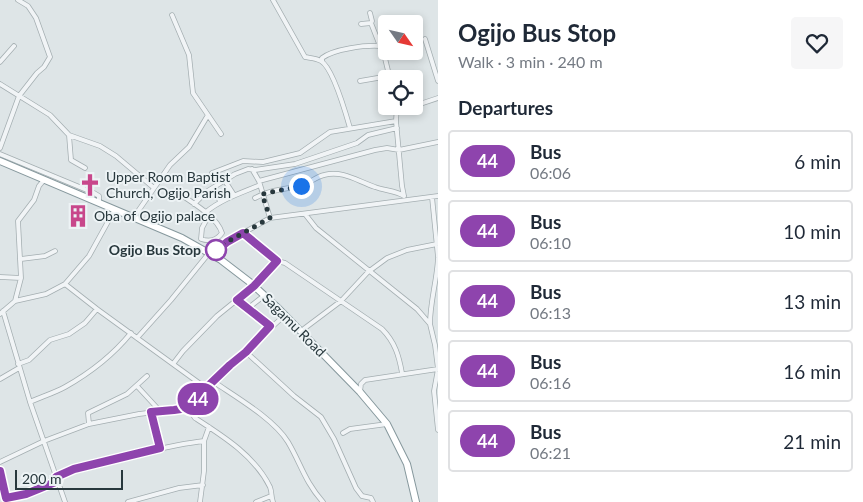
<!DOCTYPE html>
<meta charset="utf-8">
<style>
body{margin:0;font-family:Lato,sans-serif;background:#f6f6f7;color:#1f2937;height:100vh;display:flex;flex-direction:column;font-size:19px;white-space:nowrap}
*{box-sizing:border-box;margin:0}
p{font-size:16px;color:#747a83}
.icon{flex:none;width:28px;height:28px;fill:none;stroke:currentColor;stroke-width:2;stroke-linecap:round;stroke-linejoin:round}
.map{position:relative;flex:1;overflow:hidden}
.drawer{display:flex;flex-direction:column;background:#fff;width:425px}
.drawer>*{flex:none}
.badge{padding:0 10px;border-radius:16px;font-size:18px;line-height:32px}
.needle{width:32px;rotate:124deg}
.fabs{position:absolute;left:378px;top:15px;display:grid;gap:10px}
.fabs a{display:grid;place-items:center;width:45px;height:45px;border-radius:5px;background:#fff;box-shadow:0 2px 8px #0003;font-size:25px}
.scale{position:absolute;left:15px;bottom:12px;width:108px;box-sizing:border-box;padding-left:5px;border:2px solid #28383d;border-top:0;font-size:14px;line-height:18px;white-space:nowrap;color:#28383d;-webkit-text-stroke:4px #edf3f5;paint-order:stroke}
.you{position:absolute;width:25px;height:25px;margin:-12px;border:4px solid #fff;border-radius:50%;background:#1a73e8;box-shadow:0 0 0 8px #1a73e833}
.map>.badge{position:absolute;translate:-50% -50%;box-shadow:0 0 0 2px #fff}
h2{padding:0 20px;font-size:19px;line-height:45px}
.round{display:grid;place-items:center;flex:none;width:52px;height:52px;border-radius:5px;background:#f6f6f7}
.overview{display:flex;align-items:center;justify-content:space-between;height:85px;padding:0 20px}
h1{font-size:24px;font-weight:700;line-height:38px}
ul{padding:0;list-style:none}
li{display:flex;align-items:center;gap:15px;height:62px;margin:0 10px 8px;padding:0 10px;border:2px solid #e0e1e3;border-radius:5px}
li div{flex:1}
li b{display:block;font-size:19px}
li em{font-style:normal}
li .badge{min-width:55px;font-weight:700;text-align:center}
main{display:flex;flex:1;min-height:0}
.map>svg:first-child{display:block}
</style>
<main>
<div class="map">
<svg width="438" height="502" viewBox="0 0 438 502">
<rect width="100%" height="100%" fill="#dee5e7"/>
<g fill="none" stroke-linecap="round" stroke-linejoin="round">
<defs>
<path id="minor" d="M 273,0 L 305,57 C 310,58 316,58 321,61 C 333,68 346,114 350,128
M 370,13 L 372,21 L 371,23
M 361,24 L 371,23 L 380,46
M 425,39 L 438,81
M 322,61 L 322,58 C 334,49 365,45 380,46 L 383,50 L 390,79
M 0,62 L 14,46
M 360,81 L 389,76
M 0,84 L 50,115 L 69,135 L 100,146 L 116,156 L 154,188
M 397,106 L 396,121 L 402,186 L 404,196
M 414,106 L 438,98
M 398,110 L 413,106
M 208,115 L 221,134
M 69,135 L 71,160 L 85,168
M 0,148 L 19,96 L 37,73 L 44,67 L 50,57 L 36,18 L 28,6 L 18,0
M 0,154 L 94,193 L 99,196 L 99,202
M 252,169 L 259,181 L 270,218
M 212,173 L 243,161 L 263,162 L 300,153 L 330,132 L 396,121
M 225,181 L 234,195
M 259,181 L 375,150 L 387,148 L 399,150 L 438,142
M 212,189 L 221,202
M 177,192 C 191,202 217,216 222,233 C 217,240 209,242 201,239 L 202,228 L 209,215
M 217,196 L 229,188
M 432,197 L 438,257
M 255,198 C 269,190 284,189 300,186 C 309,184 315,177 324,175 C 343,170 357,181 375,187 C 385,191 395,190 404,196
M 194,204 L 206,192 L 235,174 L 248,169 L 255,170 L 295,164 L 357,143 L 368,135 L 397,128
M 206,212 C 222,199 241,193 260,185
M 305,214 L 316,228 L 417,309 L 430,324 L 435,345 L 438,369 L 434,391 L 438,430
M 134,217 L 170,165 L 189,147 L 208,115 L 193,93 L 189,55 L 172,15
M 243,233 L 277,261 L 285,263 L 382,329 C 395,342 399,356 402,373
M 212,255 L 227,242 L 270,218 L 438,196
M 21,259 L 45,256 L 55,251
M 0,277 L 21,278
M 65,284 L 97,309 L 206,388
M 237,300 L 270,326
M 15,301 L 21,278 L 18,221 L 34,200 L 39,186 L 44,180
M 247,309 L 265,295
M 3,311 L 30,402 L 65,502
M 0,314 L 15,301 L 46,294 L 65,284 L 89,256 L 115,209
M 430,324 C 430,302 437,280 438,258
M 301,331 L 341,301 L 368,272 L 387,258 L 407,250 L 437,244
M 137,338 L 171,300 L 209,253
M 246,352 L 294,396 L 321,417 L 334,439 L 356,488 L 362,496 L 371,498 L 373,502
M 18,364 L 29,360 L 50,340 L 69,334 L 85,323 L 97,309
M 173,364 L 183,351 L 217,316 L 254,286 L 277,261
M 0,379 L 19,368
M 214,382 C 236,397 274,419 288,442 C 301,464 305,482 323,502
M 137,386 L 160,411
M 360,392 L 361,384 L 365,380 L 438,369
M 30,402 C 41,397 54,393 65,387 C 90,373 113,355 131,333
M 188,408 L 194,405 L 206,388 L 230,365 L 285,315
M 151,412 L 160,448
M 89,424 L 88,413 L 127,394 L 147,376
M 343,433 L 350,429 L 387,424
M 0,462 L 44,441 L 89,424 L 139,414 L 188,408 L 195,418 C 223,436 255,456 270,487 C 272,492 271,497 273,502
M 0,471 L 6,502
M 56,477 C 77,466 101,462 123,457 C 150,451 177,444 204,441
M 6,498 L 26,494 L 58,481
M 128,502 L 179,488 L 203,485
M 200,502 L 204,471 L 204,441 L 209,427
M 256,502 L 271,496"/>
<path id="trunk" d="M 0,161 L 182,238 L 221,260 L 251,283 L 279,309 L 360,392 L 387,424 L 407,464 L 416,502"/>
</defs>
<use href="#minor" stroke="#a4aeb1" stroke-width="5.5"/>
<use href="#trunk" stroke="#86989d" stroke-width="8"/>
<use href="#minor" stroke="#f1f4f6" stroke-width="4"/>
<use href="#trunk" stroke="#fff" stroke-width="6"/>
</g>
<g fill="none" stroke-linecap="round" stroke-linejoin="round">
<defs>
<path id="line" d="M 0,471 L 6,498 L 26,494 L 58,481 L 56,477 L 74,469 L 160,448 L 151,412 L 174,410 L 188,408 L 194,405 L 206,388 L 230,365 L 246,352 L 270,326 L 237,300 L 254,286 L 277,261 L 243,233 L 227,242 L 212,255"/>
</defs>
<use href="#line" stroke="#fff" stroke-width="11"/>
<use href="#line" stroke="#8e44ad" stroke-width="8"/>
<path stroke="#28383d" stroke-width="5" stroke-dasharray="0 9" d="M 216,250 L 227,242 L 270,218 L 262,194 L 301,186"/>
</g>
<defs>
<symbol id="church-bare" viewBox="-9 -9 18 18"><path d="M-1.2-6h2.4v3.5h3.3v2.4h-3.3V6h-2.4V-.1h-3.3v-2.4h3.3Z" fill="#c8478b" stroke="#edf3f5" stroke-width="2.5" paint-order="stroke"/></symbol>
<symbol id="building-bare" viewBox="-9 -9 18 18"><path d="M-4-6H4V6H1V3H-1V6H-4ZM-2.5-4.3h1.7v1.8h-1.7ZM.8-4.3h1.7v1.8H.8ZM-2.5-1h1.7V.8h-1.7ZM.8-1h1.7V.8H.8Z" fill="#c8478b" stroke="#edf3f5" stroke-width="2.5" paint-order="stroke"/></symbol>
</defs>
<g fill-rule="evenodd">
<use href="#church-bare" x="74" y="169" width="32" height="32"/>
<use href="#building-bare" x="62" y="200" width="32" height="32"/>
</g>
<circle fill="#fff" stroke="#8e44ad" stroke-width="2.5" cx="216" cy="250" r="10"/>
<g text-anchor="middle" stroke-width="4" stroke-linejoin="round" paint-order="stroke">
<g font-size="14" fill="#28383d" stroke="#edf3f5" text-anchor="start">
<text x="106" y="182">Upper Room Baptist<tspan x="106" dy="16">Church, Ogijo Parish</tspan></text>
<text x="94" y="221">Oba of Ogijo palace</text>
</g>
<g font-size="14" font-weight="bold" fill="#28383d" stroke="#edf3f5" text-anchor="end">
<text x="201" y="255">Ogijo Bus Stop</text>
</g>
<g font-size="14" fill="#28383d" stroke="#edf3f5">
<text transform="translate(294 325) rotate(45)" y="5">Sagamu Road</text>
</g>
</g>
</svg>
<div class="fabs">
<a><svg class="needle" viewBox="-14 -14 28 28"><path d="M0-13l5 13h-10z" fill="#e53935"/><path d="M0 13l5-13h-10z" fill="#747a83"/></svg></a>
<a><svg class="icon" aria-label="locate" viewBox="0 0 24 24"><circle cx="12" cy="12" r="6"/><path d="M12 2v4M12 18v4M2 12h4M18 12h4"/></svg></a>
</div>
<div class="scale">200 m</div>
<div class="you" style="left:301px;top:186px"></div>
<b class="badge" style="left:198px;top:399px;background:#8e44ad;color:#fff">44</b>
</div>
<section class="drawer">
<div class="overview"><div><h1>Ogijo Bus Stop</h1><p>Walk · 3 min · 240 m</p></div><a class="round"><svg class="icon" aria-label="heart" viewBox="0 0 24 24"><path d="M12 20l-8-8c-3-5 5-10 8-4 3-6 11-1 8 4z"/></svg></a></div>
<h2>Departures</h2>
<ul>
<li><span class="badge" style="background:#8e44ad;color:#fff">44</span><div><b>Bus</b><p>06:06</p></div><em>6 min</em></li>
<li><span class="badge" style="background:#8e44ad;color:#fff">44</span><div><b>Bus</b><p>06:10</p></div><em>10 min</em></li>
<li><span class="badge" style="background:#8e44ad;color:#fff">44</span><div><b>Bus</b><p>06:13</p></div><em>13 min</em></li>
<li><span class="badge" style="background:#8e44ad;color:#fff">44</span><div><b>Bus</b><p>06:16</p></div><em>16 min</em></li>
<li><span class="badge" style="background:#8e44ad;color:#fff">44</span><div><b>Bus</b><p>06:21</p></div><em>21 min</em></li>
</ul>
</section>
</main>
